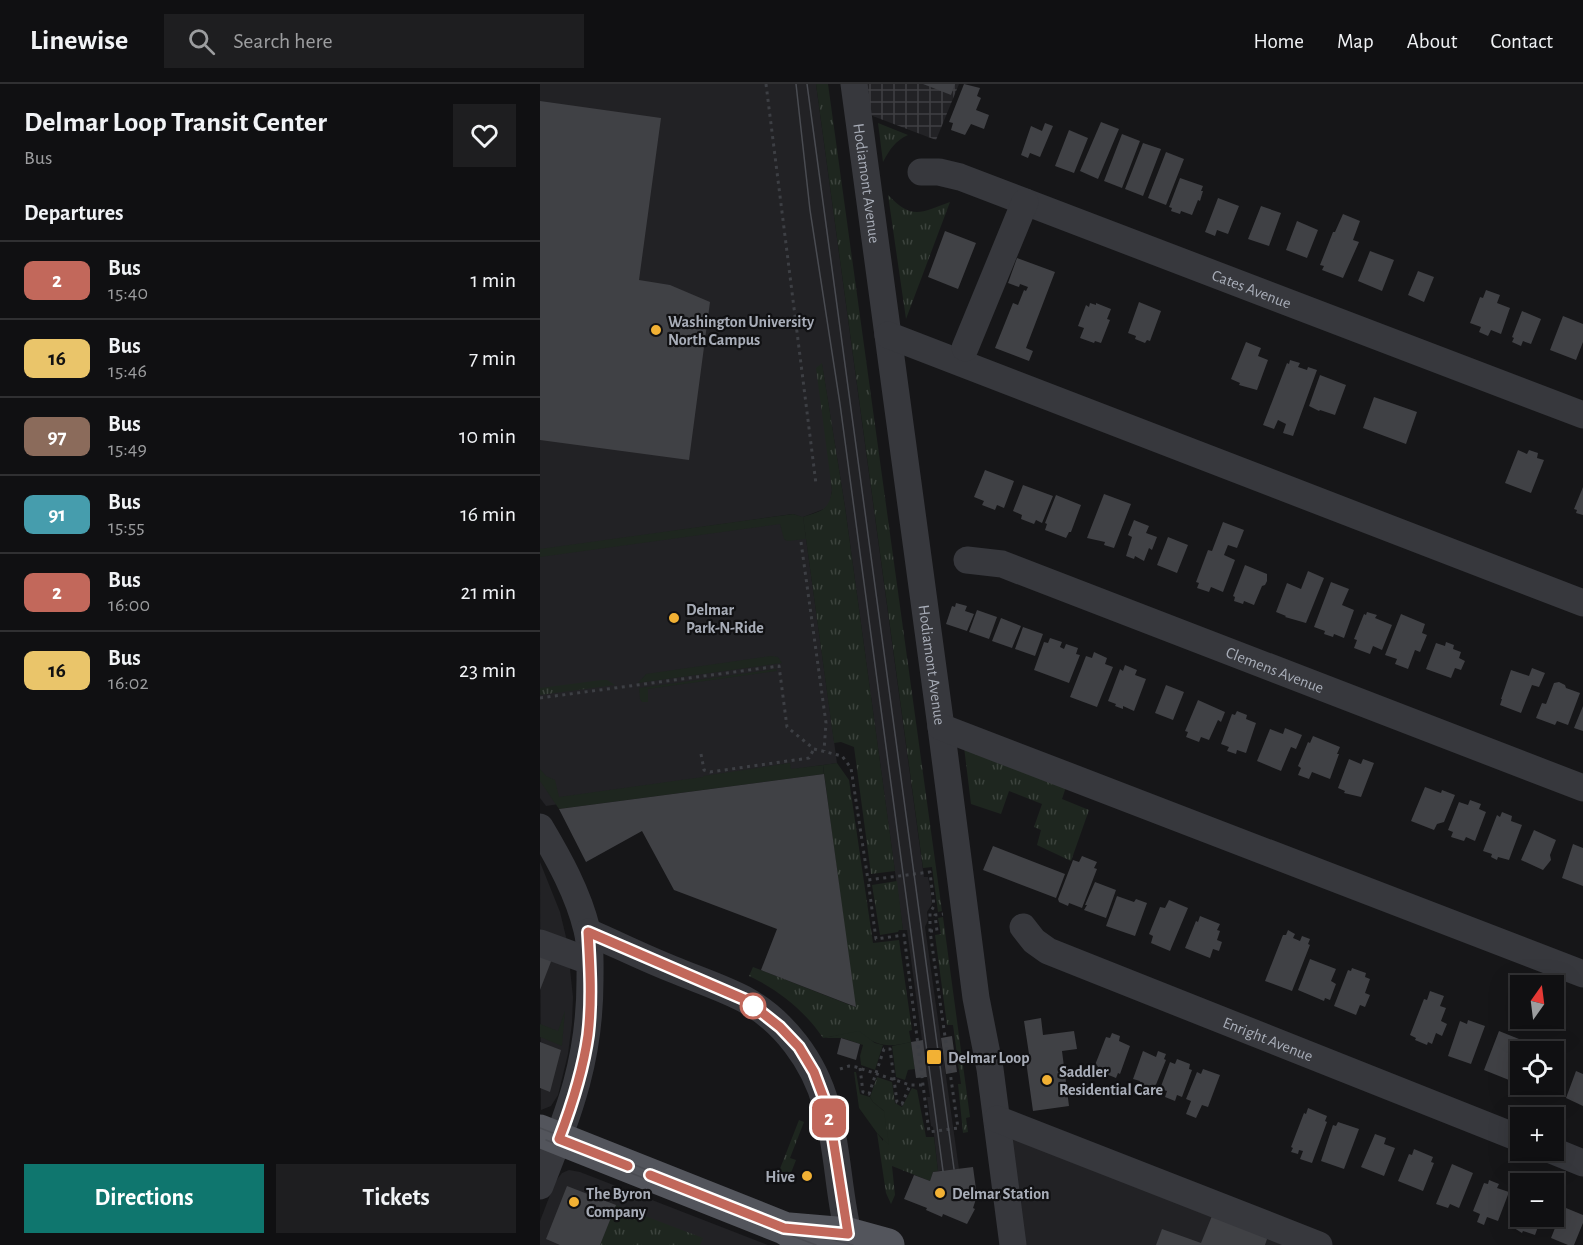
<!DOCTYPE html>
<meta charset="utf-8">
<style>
body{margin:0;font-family:"Alegreya Sans",sans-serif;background:#1e1e20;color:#f1f3f6;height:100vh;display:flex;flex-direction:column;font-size:22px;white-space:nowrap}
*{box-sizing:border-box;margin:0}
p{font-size:20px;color:#9c9d9f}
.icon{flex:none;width:33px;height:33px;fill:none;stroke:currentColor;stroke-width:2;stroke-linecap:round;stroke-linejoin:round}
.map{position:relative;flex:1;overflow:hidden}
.details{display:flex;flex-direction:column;background:#101012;width:540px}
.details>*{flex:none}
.badge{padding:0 12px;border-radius:9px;font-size:21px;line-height:39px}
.needle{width:39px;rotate:14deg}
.tools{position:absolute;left:970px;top:891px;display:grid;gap:12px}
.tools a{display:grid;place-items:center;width:54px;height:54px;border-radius:0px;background:#101012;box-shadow:0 6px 24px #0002,0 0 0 2px #303032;font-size:30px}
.map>.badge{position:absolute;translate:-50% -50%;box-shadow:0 0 0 3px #fff}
h2{padding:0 24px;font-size:22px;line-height:54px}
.round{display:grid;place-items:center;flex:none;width:63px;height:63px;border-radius:0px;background:#1e1e20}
.headline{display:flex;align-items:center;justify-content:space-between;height:102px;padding:0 24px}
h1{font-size:28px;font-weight:600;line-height:45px}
.button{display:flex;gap:12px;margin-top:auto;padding:12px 24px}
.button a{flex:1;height:69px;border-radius:0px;background:#0f766e;color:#fff;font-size:24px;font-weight:600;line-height:69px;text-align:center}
.button a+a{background:#1e1e20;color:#f1f3f6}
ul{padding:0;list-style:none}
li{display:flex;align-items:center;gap:18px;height:78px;padding:0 24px;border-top:2px solid #303032}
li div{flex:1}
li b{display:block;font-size:22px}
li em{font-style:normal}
li .badge{min-width:66px;font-weight:700;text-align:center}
header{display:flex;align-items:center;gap:36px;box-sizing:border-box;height:84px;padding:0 30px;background:#101012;border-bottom:2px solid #303032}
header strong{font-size:28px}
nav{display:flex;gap:33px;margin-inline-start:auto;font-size:21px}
.search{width:420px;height:54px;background:#1e1e20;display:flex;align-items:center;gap:15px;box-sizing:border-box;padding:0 21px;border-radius:0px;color:#9c9d9f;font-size:22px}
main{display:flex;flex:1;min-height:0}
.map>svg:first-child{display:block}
</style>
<header>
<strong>Linewise</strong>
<div class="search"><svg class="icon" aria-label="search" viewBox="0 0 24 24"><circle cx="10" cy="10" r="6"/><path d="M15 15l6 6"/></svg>Search here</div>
<nav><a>Home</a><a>Map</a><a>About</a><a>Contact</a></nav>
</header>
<main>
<section class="details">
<div class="headline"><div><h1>Delmar Loop Transit Center</h1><p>Bus</p></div><a class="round"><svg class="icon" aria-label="heart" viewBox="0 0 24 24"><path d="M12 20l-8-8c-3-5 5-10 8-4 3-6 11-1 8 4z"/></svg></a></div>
<h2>Departures</h2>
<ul>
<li><span class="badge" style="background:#c2685b;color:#fff">2</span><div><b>Bus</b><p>15:40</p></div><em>1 min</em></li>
<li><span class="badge" style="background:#eac56a;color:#111">16</span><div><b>Bus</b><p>15:46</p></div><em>7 min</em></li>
<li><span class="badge" style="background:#8b6b5b;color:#fff">97</span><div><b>Bus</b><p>15:49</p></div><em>10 min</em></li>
<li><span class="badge" style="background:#469dad;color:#fff">91</span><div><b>Bus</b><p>15:55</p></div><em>16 min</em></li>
<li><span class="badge" style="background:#c2685b;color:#fff">2</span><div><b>Bus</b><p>16:00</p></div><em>21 min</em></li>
<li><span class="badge" style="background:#eac56a;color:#111">16</span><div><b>Bus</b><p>16:02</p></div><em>23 min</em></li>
</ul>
<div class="button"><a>Directions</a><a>Tickets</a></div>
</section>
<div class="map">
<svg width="1043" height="1161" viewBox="0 0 1043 1161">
<defs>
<pattern id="industrial-grid" width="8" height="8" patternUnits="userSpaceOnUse" patternTransform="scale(1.5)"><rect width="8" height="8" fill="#222225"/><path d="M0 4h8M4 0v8" fill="none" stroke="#3f3f43"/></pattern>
<pattern id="grass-tufts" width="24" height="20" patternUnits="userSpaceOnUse" patternTransform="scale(1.5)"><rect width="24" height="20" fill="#1e261f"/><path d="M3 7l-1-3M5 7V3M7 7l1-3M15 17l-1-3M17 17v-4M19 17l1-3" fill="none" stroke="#3c433d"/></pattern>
</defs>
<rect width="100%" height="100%" fill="#161618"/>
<path fill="#222225" d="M 0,0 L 276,0 L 384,793 L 388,793 L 390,802 L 392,820 L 387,828 L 388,836 L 385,843 L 419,1085 L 398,1087 L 393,1043 L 391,1042 L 387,1013 L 390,1013 L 387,993 L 367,846 L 363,846 L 305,423 L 282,280 L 292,406 L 290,419 L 284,425 L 263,433 L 297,679 L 6,722 L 0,714 L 0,468 L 261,433 L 253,430 L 0,466 Z
M 0,778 L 20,828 L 27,857 L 33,913 L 32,939 L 28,970 L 18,1011 L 11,1022 L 1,1026 Z
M 469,1047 L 766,1161 L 485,1161 Z
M 29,1086 L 40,1088 L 228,1161 L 0,1161 L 0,1137 L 15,1098 L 22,1089 Z"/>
<path fill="url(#industrial-grid)" d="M 326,0 L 419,0 L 396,56 L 330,31 Z"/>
<path fill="url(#grass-tufts)" d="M 276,0 L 288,0 L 402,827 L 398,828 L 392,783 L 383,784 Z
M 338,39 L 368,51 C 355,57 350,65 343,78 Z
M 348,111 C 373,137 381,128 410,118 L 366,235 Z
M 282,279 L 305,423 L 355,787 L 331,790 L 314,663 L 301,658 L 294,659 L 263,433 C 281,427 289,427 292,406 L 276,284 Z
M 62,596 L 67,596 L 75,601 L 0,611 L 0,604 Z
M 424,663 L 527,700 L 522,715 L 549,726 L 531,777 L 497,761 L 501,746 L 494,743 L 502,720 L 469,707 L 461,730 L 431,720 Z
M 297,679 L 309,696 L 333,859 L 359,856 L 372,946 L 369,947 L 371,958 C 349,964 336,962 318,948 L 283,954 C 265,927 239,906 209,892 L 213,883 L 315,923 L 283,681 Z
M 357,797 L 363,846 L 359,846 L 358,848 L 340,851 L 332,801 Z
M 403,833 L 430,1033 L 426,1034 L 428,1048 L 423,1049 L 418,1000 L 421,1000 L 413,941 L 407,941 L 395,851 L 401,850 L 398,834 Z
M 337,993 L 352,998 L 355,1019 L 362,1023 L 372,1004 L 377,1006 L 386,1053 L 394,1053 L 398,1087 L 393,1088 L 390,1097 L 352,1082 L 355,1111 L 351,1120 L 346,1109 L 337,1049 L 343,1057 L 344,1027 L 333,1018 L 330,1013 Z
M 259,1036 L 264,1038 L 250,1074 L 256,1076 L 247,1099 L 236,1095 Z
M 76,1121 L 163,1154 L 160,1161 L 60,1161 Z"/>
<path fill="#1e261f" d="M 253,430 L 263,433 L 266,455 L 247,457 L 244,455 L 240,440 L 0,473 L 0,465 Z
M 231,572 L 238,573 L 242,579 L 98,599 L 106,590 Z
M 236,585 L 237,587 L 108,605 L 108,618 L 102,618 L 100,615 L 99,604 Z
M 250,679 L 251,685 L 283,681 L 284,690 L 19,725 L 0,697 L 0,685 L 6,692 L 15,696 L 19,713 L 163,693 L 163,692 Z
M 25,927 L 22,962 L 0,953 L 0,940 L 18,947 Z
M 319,947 L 335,959 L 343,961 L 335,986 L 321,981 L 320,972 L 323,961 L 302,954 L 283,954 Z
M 371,958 L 375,985 L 368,986 L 365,996 L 356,993 L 352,962 Z
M 314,988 L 316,988 L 320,1010 L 330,1013 L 333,1018 L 344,1027 L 349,1061 L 337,1049 L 319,1024 Z"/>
<path fill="#404145" d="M 383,0 L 415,0 L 411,11 Z
M 424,0 L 440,4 L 437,12 L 441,14 L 436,26 L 449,31 L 444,45 L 431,40 L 425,51 L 411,46 L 413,39 L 409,38 Z
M 0,17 L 121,34 L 99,196 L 130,201 L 170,218 L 149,376 L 0,356 Z
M 561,38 L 579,45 L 558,95 L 540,87 Z
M 505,39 L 513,42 L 500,73 L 490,69 L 488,74 L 481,71 L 491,42 L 502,47 Z
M 529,46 L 548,54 L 534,89 L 515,82 Z
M 582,50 L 600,57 L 582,104 L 564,97 Z
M 603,59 L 621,65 L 603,112 L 585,105 Z
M 626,68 L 644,75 L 626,121 L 608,114 Z
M 640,94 L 663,102 L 661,107 L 663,107 L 660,117 L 658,116 L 652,131 L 641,127 L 640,130 L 631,127 L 632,124 L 629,123 Z
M 678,114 L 699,122 L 688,150 L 677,146 L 675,152 L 665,148 Z
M 721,122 L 741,129 L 729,162 L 708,155 Z
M 803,130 L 820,137 L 813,156 L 819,158 L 803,194 L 782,186 L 784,182 L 780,181 L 793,148 L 795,148 Z
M 757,137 L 778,146 L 767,174 L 746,166 Z
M 405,147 L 436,159 L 418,205 L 388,193 Z
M 830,167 L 854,176 L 842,207 L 818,197 Z
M 477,174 L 515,188 L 486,264 L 493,267 L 489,277 L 455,264 L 473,219 L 478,221 L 484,206 L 486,207 L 488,203 L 480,200 L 479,203 L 468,199 Z
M 878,187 L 894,193 L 884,218 L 868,211 Z
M 946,206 L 960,211 L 957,219 L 970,224 L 961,250 L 951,246 L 948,252 L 939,248 L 941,243 L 930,239 L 940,213 L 943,214 Z
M 599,218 L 621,227 L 610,257 L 607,256 L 605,259 L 595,255 L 596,252 L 588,249 Z
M 550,219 L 556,221 L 556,219 L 571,225 L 567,235 L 570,236 L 561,259 L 555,257 L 554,259 L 540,254 L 544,244 L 538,242 L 546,221 L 549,223 Z
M 982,227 L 1001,235 L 991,260 L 983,257 L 981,262 L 972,258 L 974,254 L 972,253 Z
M 1023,232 L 1043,240 L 1043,258 L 1036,276 L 1010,266 Z
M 706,258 L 721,264 L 718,272 L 728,276 L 717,306 L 699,301 L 700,299 L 691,295 Z
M 750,276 L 760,279 L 758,283 L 767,286 L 768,283 L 777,286 L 753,352 L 743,349 L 746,340 L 738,336 L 734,345 L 723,341 L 747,279 L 749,280 Z
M 780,291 L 806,301 L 795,331 L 780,326 L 779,327 L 769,322 Z
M 834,313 L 877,328 L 866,360 L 823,344 Z
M 978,366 L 987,370 L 989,366 L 998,369 L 997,374 L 1004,376 L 991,409 L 965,399 Z
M 445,386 L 474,397 L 464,424 L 457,421 L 455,426 L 442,421 L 444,417 L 434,413 Z
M 483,401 L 513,412 L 502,439 L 496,436 L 494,440 L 481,435 L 482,431 L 473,427 Z
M 1043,403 L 1043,431 L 1036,429 L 1037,426 L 1034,425 Z
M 564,410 L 591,420 L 574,464 L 564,461 L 565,458 L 547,454 Z
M 516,411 L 541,421 L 531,448 L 529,448 L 526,454 L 505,446 L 507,440 L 505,439 Z
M 594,436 L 609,442 L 606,449 L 617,453 L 612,466 L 609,464 L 604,477 L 595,472 L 594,475 L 586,472 L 592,453 L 588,451 Z
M 683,438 L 704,446 L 697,464 L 688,461 L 684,471 L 695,476 L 683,508 L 671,503 L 669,508 L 657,504 L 659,499 L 656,498 L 668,466 L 672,467 Z
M 628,453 L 648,461 L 637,489 L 617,481 Z
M 705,481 L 727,490 L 727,497 L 725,501 L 722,502 L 714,521 L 704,517 L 703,520 L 694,517 L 695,513 L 693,512 Z
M 768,487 L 784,494 L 766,539 L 745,533 L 746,532 L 736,528 L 747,499 L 761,505 Z
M 791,498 L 809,505 L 802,521 L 814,526 L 804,554 L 794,550 L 793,553 L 784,550 L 785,547 L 774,543 Z
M 416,519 L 427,522 L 425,527 L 434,530 L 427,547 L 406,540 L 412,522 L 415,523 Z
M 437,526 L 457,533 L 449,555 L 429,548 Z
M 827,528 L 837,531 L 835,534 L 852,541 L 842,566 L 833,562 L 830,570 L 814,564 L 817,556 L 814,555 L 824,530 L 826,531 Z
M 861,530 L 885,540 L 882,549 L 887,551 L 880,568 L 875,566 L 868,585 L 855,580 L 857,575 L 845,571 Z
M 461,534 L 481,542 L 472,564 L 452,557 Z
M 483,543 L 503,550 L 495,572 L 475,565 Z
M 510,554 L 522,558 L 520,563 L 524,565 L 526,560 L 538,564 L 536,570 L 540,571 L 529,599 L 494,586 L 504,558 L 508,559 Z
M 906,558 L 914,561 L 913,565 L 921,568 L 919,574 L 925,577 L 921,586 L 915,584 L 911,594 L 886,585 L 896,559 L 905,562 Z
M 554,568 L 567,574 L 565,580 L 573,583 L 557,623 L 530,613 L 546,572 L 552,574 Z
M 585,581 L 597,586 L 595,591 L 606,595 L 594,627 L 583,622 L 583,625 L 575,622 L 576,620 L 568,617 L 580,585 L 583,587 Z
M 992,584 L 1005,589 L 999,603 L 992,601 L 981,629 L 960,621 L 962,615 L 961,615 L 971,586 L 989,592 Z
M 1019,598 L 1025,601 L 1026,604 L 1040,609 L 1028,641 L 1017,637 L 1015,641 L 996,634 L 1002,619 L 1006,620 L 1014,599 Z
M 626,601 L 644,608 L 633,636 L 615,629 Z
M 658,616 L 685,628 L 681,638 L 678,636 L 669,656 L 661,653 L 659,658 L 646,653 L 648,648 L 645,647 Z
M 1043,622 L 1043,647 L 1034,644 Z
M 697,627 L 707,631 L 706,635 L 716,639 L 706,669 L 697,666 L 696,670 L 687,667 L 689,663 L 681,660 L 692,630 L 695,631 Z
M 745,644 L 762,651 L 756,665 L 751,663 L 741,687 L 717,677 L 730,645 L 743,650 Z
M 773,652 L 800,663 L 797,670 L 799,670 L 790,695 L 772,688 L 769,695 L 758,691 L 761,684 L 758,682 L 768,658 L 770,659 Z
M 809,675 L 821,680 L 823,675 L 834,679 L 821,713 L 804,709 L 805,707 L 798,704 Z
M 284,690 L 316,923 L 221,886 L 237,845 L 134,806 L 102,747 L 46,778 L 19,725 Z
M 885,703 L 901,709 L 902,706 L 915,711 L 904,738 L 897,740 L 894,746 L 871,737 Z
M 930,716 L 941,720 L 939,725 L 946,728 L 935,757 L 926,753 L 924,757 L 911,753 L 913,748 L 908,746 L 919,718 L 928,721 Z
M 962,728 L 972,732 L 971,737 L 982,741 L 969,776 L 958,773 L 957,776 L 951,773 L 952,770 L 943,767 L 957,731 L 960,733 Z
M 994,746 L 1016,756 L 1010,771 L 1011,776 L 1003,786 L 981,776 Z
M 1033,760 L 1043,764 L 1043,802 L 1022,794 Z
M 453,762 L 525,790 L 516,814 L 443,786 Z
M 542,772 L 557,778 L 554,784 L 557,785 L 542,824 L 529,819 L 528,822 L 519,818 L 518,815 L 533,776 L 539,778 Z
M 555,798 L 576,806 L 566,834 L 544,826 L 547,821 L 545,821 Z
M 577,812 L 594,818 L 596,815 L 607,819 L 595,852 L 566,842 Z
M 629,816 L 648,824 L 630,867 L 611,859 L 613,852 L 609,850 L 620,823 L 625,824 Z
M 660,832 L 680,840 L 677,846 L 680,847 L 677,856 L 682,858 L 679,867 L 673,865 L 670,874 L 645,864 L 656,837 L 658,838 Z
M 748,846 L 755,850 L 753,854 L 760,857 L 762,852 L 770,855 L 768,860 L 770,861 L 752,907 L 725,897 L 743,851 L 746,851 Z
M 0,870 L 12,875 L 0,906 Z
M 770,875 L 796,885 L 791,897 L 796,900 L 790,916 L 785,914 L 784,917 L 758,906 Z
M 812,884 L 826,889 L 825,893 L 830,895 L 825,909 L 830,911 L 825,923 L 820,921 L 816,931 L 794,922 L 808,886 L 811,887 Z
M 890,907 L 904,912 L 900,922 L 906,924 L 901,937 L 907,940 L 902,952 L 896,949 L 892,960 L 888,958 L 887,961 L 875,956 L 876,954 L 870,951 L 884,915 L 887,916 Z
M 501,934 L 503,951 L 534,947 L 537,965 L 522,967 L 529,1022 L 493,1027 L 485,970 L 489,970 L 484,937 Z
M 928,936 L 945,942 L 931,980 L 908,972 L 920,937 L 927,940 Z
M 959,947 L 984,957 L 969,996 L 944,986 Z
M 572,949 L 580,952 L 579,957 L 590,962 L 580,990 L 578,989 L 576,994 L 556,986 L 558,982 L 555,981 L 566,953 L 570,954 Z
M 412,952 L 417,988 L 406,990 L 401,954 Z
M 301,954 L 320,960 L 316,976 L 297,970 Z
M 383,956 L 387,993 L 376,994 L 371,958 Z
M 0,958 L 21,966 L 10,1008 L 0,1004 Z
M 603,967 L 616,973 L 618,967 L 626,970 L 624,975 L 626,976 L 615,1003 L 610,1001 L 608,1008 L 597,1004 L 600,997 L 593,995 Z
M 637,975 L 650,980 L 649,985 L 652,986 L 642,1013 L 637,1011 L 635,1017 L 625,1013 L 627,1007 L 620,1005 L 630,978 L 635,980 Z
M 663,985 L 680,991 L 668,1023 L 662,1021 L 656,1034 L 646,1030 L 651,1017 L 646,1015 L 657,988 L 661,990 Z
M 1036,987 L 1043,990 L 1043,1022 L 1026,1014 Z
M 768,1024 L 787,1032 L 785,1037 L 787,1038 L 772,1079 L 760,1075 L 763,1067 L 759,1066 L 758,1070 L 751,1068 L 753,1064 L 751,1063 L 764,1029 L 766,1030 Z
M 798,1038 L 819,1045 L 804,1085 L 781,1077 L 793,1041 L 796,1042 Z
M 835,1050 L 846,1054 L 844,1060 L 855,1064 L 844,1092 L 821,1083 Z
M 874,1065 L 893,1073 L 891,1078 L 894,1079 L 883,1107 L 858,1097 L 869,1070 L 872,1071 Z
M 912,1080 L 933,1089 L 919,1124 L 910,1120 L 908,1124 L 896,1120 Z
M 433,1083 L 436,1105 L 432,1114 L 436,1115 L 433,1124 L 435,1125 L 427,1140 L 403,1130 L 402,1133 L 386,1126 L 387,1124 L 364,1115 L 374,1091 L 390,1097 L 393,1088 Z
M 949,1096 L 959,1100 L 957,1104 L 969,1108 L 958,1137 L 947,1133 L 944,1141 L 937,1138 L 940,1130 L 933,1127 L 944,1099 L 948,1100 Z
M 27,1102 L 76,1121 L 60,1161 L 20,1161 L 6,1155 Z
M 981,1115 L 981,1132 L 1002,1132 L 995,1151 L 983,1147 L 982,1149 L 971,1142 Z
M 1026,1124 L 1043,1131 L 1043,1139 L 1034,1161 L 1028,1161 L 1011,1154 L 1021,1129 L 1023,1130 Z
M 674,1127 L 729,1149 L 725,1161 L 616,1161 L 622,1145 L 661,1159 Z"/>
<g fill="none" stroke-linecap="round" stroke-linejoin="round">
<path stroke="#3d3f44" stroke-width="3" stroke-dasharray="3 4.5" stroke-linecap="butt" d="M 226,0 L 276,400
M 261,458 L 286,639 L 284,667
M 0,614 L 239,582 L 247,643 L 274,665 L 302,672 L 311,684 L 328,796 L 390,788 L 394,822 L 390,829 L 390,847 L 418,1044 L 389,1048 L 364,851 L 336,855 L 328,796
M 161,670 L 164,686 L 170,688 L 269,674 L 274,665
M 390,847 L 397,847 L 395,831 L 403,830
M 320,984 L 323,1008 L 329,1010 L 344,965 L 350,965 L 357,1018 L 362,1020 L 370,1001
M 300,985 L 309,982 L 316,983 L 370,1001 L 382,1001"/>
<g stroke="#37383d" stroke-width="27">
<path id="s1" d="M 314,0 L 401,643 L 436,914 L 450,985 L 473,1161"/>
<path id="s2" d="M 381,88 L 399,88 L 420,93 L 1043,331"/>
<path d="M 348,251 L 1043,519"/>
<path d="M 425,264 L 485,118"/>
<path id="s3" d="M 427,476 L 462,480 L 1043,704"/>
<path d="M 401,643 L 1043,890"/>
<path d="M 0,743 C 19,775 38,809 47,846 C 51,861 50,880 50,896 C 50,977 29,1028 0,1102"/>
<path id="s4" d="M 483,843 L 494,857 L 508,867 L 981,1055"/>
<path d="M 48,848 C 76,860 104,874 132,885 C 156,895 181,903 204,915 C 244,937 274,977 286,1021 C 299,1067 298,1115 311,1161"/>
<path d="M 0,859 L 49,877"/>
<path d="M 457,1035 L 779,1161"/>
<path d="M 1011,1066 L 1043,1079"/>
</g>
<path stroke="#53555c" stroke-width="33" d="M 0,1047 L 244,1144 L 272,1161
M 249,1145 L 308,1150 L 348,1161"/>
<path stroke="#4a4c52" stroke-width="1.5" d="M 256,0 L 270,126 L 300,320 L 403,1087
M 267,0 L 414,1085
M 0,1044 L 274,1151 L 313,1161
M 6,1056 L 276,1161"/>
</g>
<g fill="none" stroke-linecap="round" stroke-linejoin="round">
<defs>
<path id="line" d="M 88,1082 L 19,1055 C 32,1021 43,987 48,951 C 52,917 50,882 48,848 L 206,916 L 240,943 L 259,963 L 274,988 L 286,1020 L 292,1048 L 308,1150 L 244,1144 L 110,1091"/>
</defs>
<use href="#line" stroke="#fff" stroke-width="14"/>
<use href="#line" stroke="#c2685b" stroke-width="9"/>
</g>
<g fill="#f2b134" stroke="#111113" stroke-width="2">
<circle cx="116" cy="246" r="6"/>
<circle cx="134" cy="534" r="6"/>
<rect x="386" y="965" width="16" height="16" rx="3"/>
<circle cx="507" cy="996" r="6"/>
<circle cx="267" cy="1092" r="6"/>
<circle cx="400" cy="1109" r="6"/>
<circle cx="34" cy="1118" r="6"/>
</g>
<circle fill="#fff" stroke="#c2685b" stroke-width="3" cx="213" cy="922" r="12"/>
<g text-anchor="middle" stroke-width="4.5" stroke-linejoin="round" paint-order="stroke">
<g font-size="16" fill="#a8adb8" stroke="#111113">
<text dy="6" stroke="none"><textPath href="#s1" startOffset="100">Hodiamont Avenue</textPath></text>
<text dy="6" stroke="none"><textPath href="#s2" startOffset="352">Cates Avenue</textPath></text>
<text dy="6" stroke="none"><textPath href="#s1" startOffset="586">Hodiamont Avenue</textPath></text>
<text dy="6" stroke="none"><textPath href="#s3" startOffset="328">Clemens Avenue</textPath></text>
<text dy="6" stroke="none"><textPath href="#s4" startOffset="272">Enright Avenue</textPath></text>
</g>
<g font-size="16" font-weight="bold" fill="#a8adb8" stroke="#111113" text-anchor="start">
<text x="128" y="243">Washington University<tspan x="128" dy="18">North Campus</tspan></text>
<text x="146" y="531">Delmar<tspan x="146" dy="18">Park-N-Ride</tspan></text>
<text x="408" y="979">Delmar Loop</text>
<text x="519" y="993">Saddler<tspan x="519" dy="18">Residential Care</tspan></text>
<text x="255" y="1098" text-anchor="end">Hive</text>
<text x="46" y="1115">The Byron<tspan x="46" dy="18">Company</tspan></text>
<text x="412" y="1115">Delmar Station</text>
</g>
</g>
</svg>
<div class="tools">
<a><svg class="needle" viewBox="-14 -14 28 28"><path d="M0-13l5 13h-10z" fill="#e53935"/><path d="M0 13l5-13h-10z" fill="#9c9d9f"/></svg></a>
<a><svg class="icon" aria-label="locate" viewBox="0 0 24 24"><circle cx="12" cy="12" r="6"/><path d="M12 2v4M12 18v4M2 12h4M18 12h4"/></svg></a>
<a>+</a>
<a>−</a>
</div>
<b class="badge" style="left:289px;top:1034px;background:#c2685b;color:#fff">2</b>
</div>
</main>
